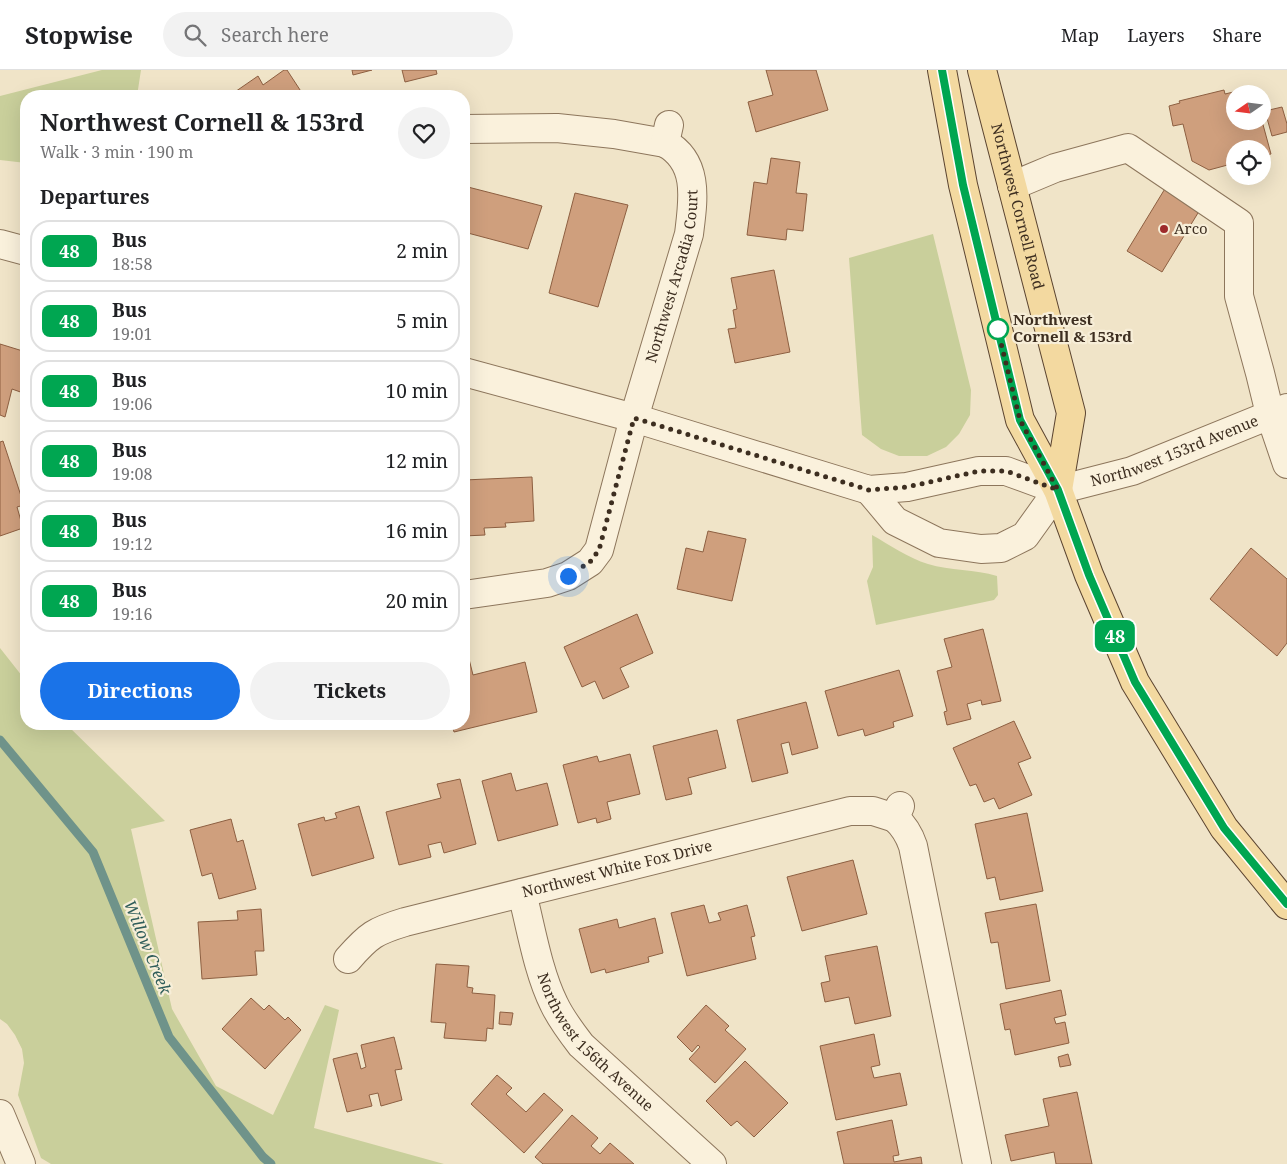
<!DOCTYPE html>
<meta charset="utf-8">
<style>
body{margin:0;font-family:"Noto Serif",serif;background:#f2f2f2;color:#202124;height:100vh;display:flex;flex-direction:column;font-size:19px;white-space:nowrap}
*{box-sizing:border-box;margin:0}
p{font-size:16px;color:#757577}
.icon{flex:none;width:28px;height:28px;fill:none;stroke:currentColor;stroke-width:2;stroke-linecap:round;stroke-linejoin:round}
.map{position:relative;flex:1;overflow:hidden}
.drawer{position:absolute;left:20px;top:20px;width:450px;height:640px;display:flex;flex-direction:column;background:#fff;border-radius:20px;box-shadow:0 5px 20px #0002}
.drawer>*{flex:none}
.badge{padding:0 10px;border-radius:8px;font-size:18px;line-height:32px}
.needle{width:32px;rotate:256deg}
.buttons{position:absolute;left:1226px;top:15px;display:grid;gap:10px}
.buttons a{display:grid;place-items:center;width:45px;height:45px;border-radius:50%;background:#fff;box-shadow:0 5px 20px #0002;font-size:25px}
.you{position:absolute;width:25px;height:25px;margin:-12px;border:4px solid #fff;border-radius:50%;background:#1a73e8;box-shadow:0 0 0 8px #1a73e833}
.map>.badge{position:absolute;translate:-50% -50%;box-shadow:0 0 0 2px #fff}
h2{padding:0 20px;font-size:19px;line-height:45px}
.round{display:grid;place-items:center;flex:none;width:52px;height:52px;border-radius:26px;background:#f2f2f2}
.head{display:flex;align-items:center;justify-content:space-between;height:85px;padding:0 20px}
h1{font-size:24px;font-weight:700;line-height:38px}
.cta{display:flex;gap:10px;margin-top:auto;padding:10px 20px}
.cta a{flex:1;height:58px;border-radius:30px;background:#1a73e8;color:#fff;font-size:20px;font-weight:700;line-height:58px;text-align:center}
.cta a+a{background:#f2f2f2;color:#202124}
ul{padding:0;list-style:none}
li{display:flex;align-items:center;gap:15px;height:62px;margin:0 10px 8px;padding:0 10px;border:2px solid #e0e0e0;border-radius:20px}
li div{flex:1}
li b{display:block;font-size:19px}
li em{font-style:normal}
li .badge{min-width:55px;font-weight:700;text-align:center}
header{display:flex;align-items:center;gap:30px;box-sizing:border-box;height:70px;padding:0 25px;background:#fff;border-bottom:1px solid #e0e0e0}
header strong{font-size:24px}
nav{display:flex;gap:28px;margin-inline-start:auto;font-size:18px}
.search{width:350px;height:45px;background:#f2f2f2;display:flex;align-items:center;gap:12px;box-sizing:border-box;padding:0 18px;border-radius:28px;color:#757577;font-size:19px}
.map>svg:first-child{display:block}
</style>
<header>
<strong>Stopwise</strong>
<div class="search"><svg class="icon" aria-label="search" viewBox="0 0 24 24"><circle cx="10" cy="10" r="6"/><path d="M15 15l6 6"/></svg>Search here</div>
<nav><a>Map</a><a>Layers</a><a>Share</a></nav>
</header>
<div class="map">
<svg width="1287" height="1094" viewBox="0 0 1287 1094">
<rect width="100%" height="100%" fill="#f0e4c8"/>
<path fill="#c9cf9b" d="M 102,0 L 141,0 L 137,26 L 26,26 L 26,93 L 0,90 L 0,26 Z
M 933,164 L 971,320 L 970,345 L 959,364 L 946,377 L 927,386 L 899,386 L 881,379 L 862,365 L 849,188 Z
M 872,465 C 890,475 908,488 928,494 C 950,501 975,499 997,506 L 998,525 L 994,530 L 876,555 L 867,511 L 873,497 Z
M 0,578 L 26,611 L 26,654 L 66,654 L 165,751 L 131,759 L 172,939 L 216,1016 L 273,1045 L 325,935 L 339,940 L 314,1058 L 444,1094 L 51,1094 L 41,1088 L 18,1025 L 24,993 L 22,979 L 15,965 L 7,954 L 0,949 Z"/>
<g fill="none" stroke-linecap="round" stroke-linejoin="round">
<path stroke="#6f938a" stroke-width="9" d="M 0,670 L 93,782 L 169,967 L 263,1087 L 271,1094"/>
</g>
<path fill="#cf9f7d" stroke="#8d5f41" d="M 284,0 L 287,0 L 304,26 L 229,26 L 258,6 L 263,15 Z
M 352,0 L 372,0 L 353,5 Z
M 402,0 L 436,0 L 437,4 L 405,12 Z
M 766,0 L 816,0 L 828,40 L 756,62 L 748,32 L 773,25 Z
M 1250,18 L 1252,24 L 1235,24 L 1235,51 L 1262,51 L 1271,84 L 1262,86 L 1262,79 L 1235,79 L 1235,93 L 1209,100 L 1192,91 L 1183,54 L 1173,56 L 1169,36 L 1180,33 L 1179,31 L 1224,20 L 1225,24 Z
M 1282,37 L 1287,54 L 1287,62 L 1272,66 L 1265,41 Z
M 771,88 L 800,92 L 796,123 L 807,124 L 803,161 L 787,159 L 786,170 L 747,165 L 754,112 L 767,114 Z
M 464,116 L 542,136 L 528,179 L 464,162 Z
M 1166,117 L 1201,138 L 1162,202 L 1127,181 Z
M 575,123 L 628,135 L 598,237 L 549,223 Z
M 774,200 L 790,282 L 735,293 L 728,259 L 736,258 L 733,240 L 737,239 L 731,208 Z
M 0,274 L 26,282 L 26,324 L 12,319 L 5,347 L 0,345 Z
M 3,371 L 24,435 L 17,437 L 23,458 L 0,466 L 0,372 Z
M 532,407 L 534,451 L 505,453 L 506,457 L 484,458 L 485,465 L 464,466 L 464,410 Z
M 708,461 L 746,469 L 732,531 L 677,519 L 686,478 L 703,482 Z
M 1251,478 L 1287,509 L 1287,573 L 1277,586 L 1210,529 Z
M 637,544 L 653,583 L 620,598 L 629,617 L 603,629 L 595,611 L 582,617 L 564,577 Z
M 983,559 L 1001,631 L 982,635 L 981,630 L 967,634 L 971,649 L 947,655 L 944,642 L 947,641 L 937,601 L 952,597 L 944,569 Z
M 467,581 L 473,605 L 525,592 L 537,642 L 454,662 L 452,654 L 464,654 L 464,582 Z
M 899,600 L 913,646 L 893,652 L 894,657 L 865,666 L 863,659 L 838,666 L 825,621 Z
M 806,632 L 818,678 L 792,685 L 789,672 L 781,674 L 788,703 L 752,712 L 737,650 Z
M 1014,651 L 1031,688 L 1018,693 L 1032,725 L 999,739 L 994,728 L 984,732 L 976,714 L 970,716 L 953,678 Z
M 717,660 L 726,698 L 688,708 L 692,724 L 666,730 L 653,676 Z
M 630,684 L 640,724 L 607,732 L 611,749 L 597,753 L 596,748 L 578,753 L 563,695 L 597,686 L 599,692 Z
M 511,703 L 516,721 L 547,713 L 558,755 L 498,771 L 482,711 Z
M 460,709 L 476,774 L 444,783 L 441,772 L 428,775 L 431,787 L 399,795 L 386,742 L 441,728 L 437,714 Z
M 359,736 L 374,788 L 312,806 L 298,754 L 324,747 L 325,751 L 337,748 L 335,743 Z
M 1027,743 L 1043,821 L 1000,830 L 995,807 L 987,809 L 975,754 Z
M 231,749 L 237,772 L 243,770 L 256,819 L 219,829 L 212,803 L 202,806 L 190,760 Z
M 853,790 L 867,844 L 802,861 L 787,807 Z
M 1036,834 L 1050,911 L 1006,919 L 998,872 L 991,873 L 985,843 Z
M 704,835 L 709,853 L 721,850 L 718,843 L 747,835 L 755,866 L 751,867 L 756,889 L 687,906 L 671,843 Z
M 261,839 L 264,881 L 255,881 L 257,905 L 202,909 L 198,852 L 238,850 L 237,841 Z
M 655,848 L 663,883 L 648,887 L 649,892 L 606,903 L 605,899 L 591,903 L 579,859 L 617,849 L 619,858 Z
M 877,876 L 891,946 L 855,954 L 849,927 L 825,932 L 821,913 L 830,911 L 825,886 Z
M 436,894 L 469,896 L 467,917 L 473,918 L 472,923 L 495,925 L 493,959 L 487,958 L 486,971 L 444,968 L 446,953 L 431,952 Z
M 1061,920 L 1066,945 L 1054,948 L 1056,954 L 1065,952 L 1069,973 L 1015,985 L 1010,959 L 1005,960 L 1000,934 Z
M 251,928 L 264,940 L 269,935 L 285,950 L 288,947 L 301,960 L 265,999 L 222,959 Z
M 706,935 L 729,956 L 725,960 L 746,979 L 715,1013 L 689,989 L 700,977 L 698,975 L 692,982 L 677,967 Z
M 500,942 L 513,943 L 511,955 L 499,954 Z
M 874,964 L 880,995 L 871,997 L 874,1008 L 900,1003 L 907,1035 L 836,1050 L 820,976 Z
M 394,967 L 402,999 L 395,1000 L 402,1030 L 381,1036 L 378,1023 L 369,1025 L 372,1036 L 347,1042 L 333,989 L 357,983 L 361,999 L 366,997 L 361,975 Z
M 1068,984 L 1071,995 L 1060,997 L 1058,987 Z
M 745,991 L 788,1033 L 754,1067 L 737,1051 L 731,1056 L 706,1031 Z
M 497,1005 L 512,1018 L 506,1024 L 526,1042 L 544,1023 L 563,1040 L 524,1083 L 471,1034 Z
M 1077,1022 L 1092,1094 L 1056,1094 L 1054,1082 L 1011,1091 L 1005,1065 L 1049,1056 L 1043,1029 Z
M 572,1045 L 598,1068 L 591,1076 L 600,1084 L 610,1073 L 634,1094 L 543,1094 L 535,1087 Z
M 892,1050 L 899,1085 L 893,1086 L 894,1092 L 921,1087 L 922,1094 L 844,1094 L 837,1062 Z"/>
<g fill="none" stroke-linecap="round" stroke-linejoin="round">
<defs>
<g id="minor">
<path d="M 464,59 L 557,58 L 614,64 L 665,73"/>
<path d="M 1012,116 L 1055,98 L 1128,78 L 1239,153 L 1239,226 L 1260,303 L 1270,344 L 1287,394"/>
<path d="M 0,174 L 26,181"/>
<path id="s1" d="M 464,302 L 634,348 L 869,420 L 907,417 L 979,401 L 1006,401 L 1058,420 L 1132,401 L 1287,338"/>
<path d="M 869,420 L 895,451 L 939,473 L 981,479 L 1001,478 L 1025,466 L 1058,420"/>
<path id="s2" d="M 464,525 L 547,513 L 568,506 L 590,492 L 599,480 L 634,348 L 689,164 C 693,131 700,92 665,73 L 669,55"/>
<path d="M 900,736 L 895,748 C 904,756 909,764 913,776 L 977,1094"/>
<path id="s3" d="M 522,823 C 531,858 538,902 554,934 C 561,949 571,962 581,975 L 712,1094"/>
<path id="s4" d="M 348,889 C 369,865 375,861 405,852 L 850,741 L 873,741 L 895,748"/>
<path d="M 0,1044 L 21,1094"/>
</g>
<g id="major">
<path d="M 942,0 L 963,115 L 1020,350 L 1058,420 L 1089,505 L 1135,612 L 1224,758 L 1287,835"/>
<path id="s5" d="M 982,0 L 1071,343 L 1058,420"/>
</g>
</defs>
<use href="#minor" stroke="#8d765c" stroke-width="30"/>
<use href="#major" stroke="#5b4430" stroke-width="30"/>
<use href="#minor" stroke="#faf1dc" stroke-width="28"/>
<use href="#major" stroke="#f3d9a0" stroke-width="28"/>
</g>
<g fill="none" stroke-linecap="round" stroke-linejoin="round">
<defs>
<path id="line" d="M 942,0 L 963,115 L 1020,350 L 1058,420 L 1089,505 L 1135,612 L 1224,758 L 1287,834"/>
</defs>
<use href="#line" stroke="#fff" stroke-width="11"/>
<use href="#line" stroke="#00a651" stroke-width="8"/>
<path stroke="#3d2e20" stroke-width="5" stroke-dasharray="0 9" d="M 568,506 L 590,492 L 599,480 L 634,348 L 869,420 L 907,417 L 979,401 L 1006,401 L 1058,420 L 1020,350 L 997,257 L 998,259"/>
</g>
<circle fill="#9e2a2b" stroke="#f7eed8" stroke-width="2" cx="1164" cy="159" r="5"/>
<circle fill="#fff" stroke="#00a651" stroke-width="2.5" cx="998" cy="259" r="10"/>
<g text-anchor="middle" stroke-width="4.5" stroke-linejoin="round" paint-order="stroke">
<g font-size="15" fill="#3d2e20" stroke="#f7eed8">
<text dy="5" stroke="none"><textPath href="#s5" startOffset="141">Northwest Cornell Road</textPath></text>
<text dy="5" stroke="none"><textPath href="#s2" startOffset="431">Northwest Arcadia Court</textPath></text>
<text dy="5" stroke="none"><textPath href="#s1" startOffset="739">Northwest 153rd Avenue</textPath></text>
<text dy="5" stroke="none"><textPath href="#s4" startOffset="288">Northwest White Fox Drive</textPath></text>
<text dy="5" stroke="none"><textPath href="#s3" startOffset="171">Northwest 156th Avenue</textPath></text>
</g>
<g font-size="15" fill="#3d2e20" stroke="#f7eed8" text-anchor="start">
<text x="1174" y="164">Arco</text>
</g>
<g font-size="15" font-weight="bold" fill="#3d2e20" stroke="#f7eed8" text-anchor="start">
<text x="1013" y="255">Northwest<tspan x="1013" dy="17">Cornell &amp; 153rd</tspan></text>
</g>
<g font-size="16" font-style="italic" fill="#2f5d5a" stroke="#f7eed8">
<text transform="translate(148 877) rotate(68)" y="6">Willow Creek</text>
</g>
</g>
</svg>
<div class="buttons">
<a><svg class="needle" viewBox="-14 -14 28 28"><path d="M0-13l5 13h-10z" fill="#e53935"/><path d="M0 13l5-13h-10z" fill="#757577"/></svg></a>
<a><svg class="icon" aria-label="locate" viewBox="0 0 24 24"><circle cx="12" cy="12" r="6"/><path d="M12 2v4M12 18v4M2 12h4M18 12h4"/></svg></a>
</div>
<div class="you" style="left:568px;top:506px"></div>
<b class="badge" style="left:1115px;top:566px;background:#00a651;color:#fff">48</b>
<section class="drawer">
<div class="head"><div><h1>Northwest Cornell &amp; 153rd</h1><p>Walk · 3 min · 190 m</p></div><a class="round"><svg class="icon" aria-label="heart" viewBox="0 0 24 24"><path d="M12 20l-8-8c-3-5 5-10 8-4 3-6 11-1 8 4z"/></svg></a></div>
<h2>Departures</h2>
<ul>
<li><span class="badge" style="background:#00a651;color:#fff">48</span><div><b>Bus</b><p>18:58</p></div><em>2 min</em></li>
<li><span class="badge" style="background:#00a651;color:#fff">48</span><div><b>Bus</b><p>19:01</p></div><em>5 min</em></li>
<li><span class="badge" style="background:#00a651;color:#fff">48</span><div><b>Bus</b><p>19:06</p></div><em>10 min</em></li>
<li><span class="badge" style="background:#00a651;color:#fff">48</span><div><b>Bus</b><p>19:08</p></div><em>12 min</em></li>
<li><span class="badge" style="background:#00a651;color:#fff">48</span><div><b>Bus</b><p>19:12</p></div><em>16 min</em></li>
<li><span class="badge" style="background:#00a651;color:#fff">48</span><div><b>Bus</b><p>19:16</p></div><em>20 min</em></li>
</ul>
<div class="cta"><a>Directions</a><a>Tickets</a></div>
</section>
</div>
